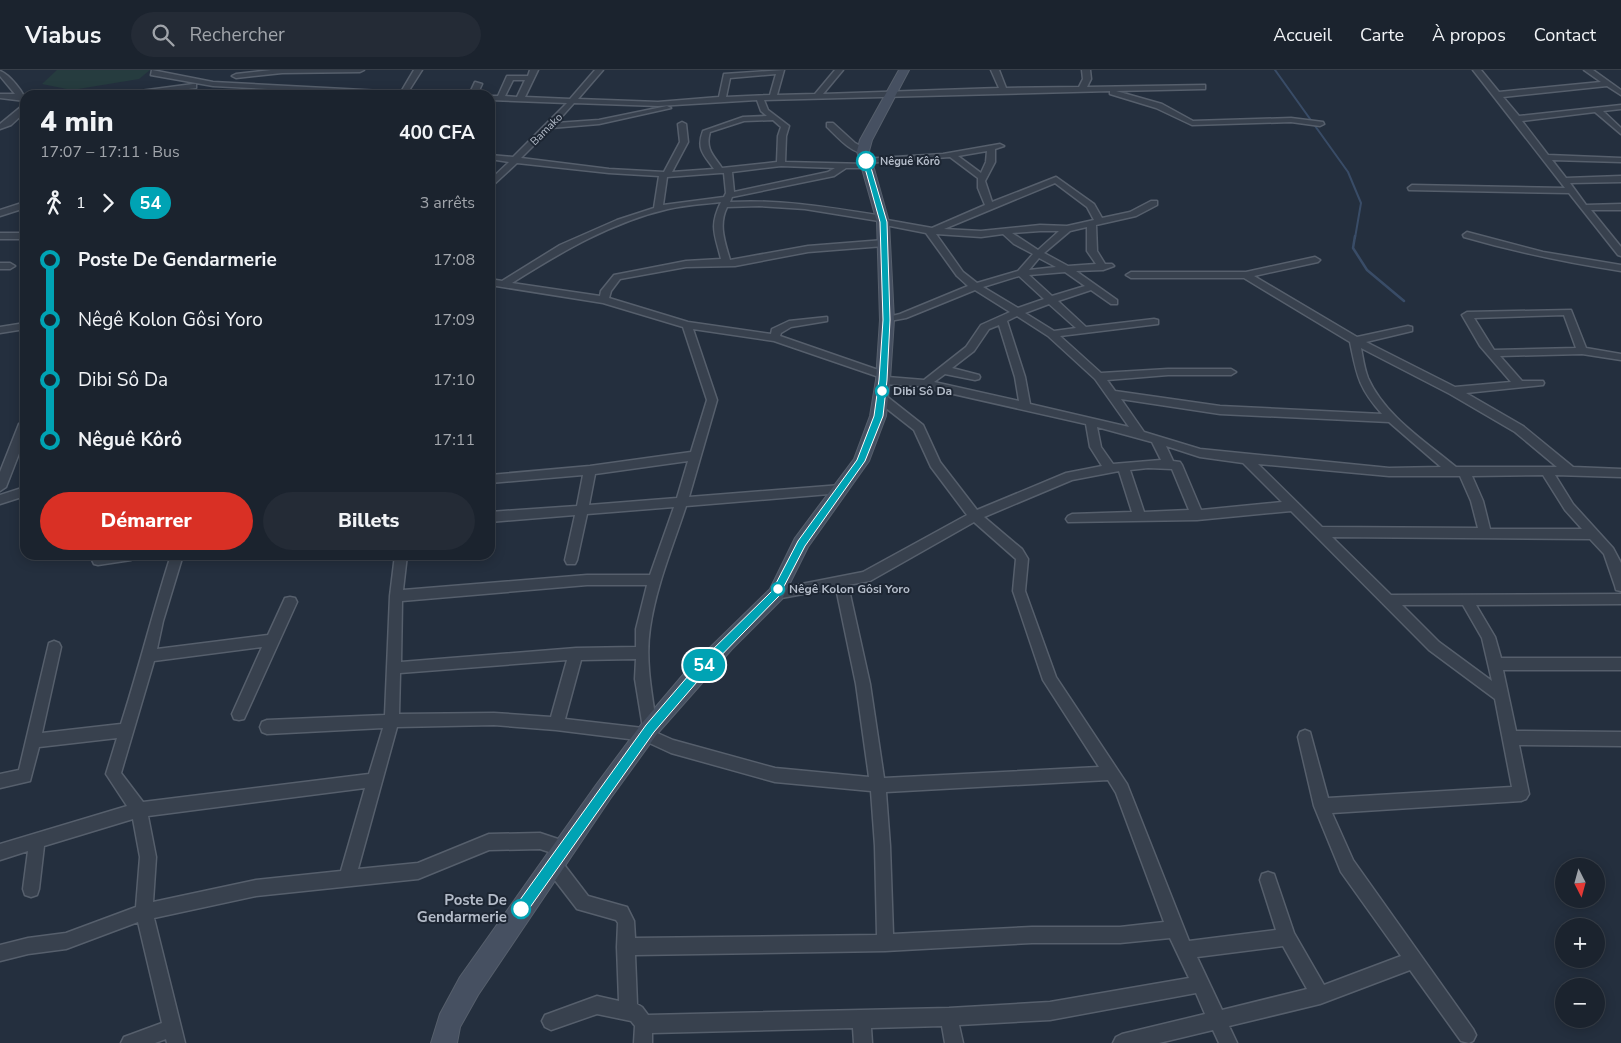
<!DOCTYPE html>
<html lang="fr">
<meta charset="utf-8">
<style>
body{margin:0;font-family:"Nunito Sans",sans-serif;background:#242b36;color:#f1f3f6;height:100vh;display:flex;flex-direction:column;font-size:19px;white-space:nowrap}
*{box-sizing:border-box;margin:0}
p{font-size:16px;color:#a0a4aa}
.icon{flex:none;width:28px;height:28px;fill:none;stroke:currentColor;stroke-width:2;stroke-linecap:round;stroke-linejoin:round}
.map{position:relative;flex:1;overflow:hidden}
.panel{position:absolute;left:20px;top:20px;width:475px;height:470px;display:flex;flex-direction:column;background:#1b232e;border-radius:15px;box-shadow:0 2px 12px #0003,0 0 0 1px #39404a}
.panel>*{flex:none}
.badge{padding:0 10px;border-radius:16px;font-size:18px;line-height:32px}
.needle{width:32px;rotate:174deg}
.tools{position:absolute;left:1555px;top:788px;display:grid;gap:10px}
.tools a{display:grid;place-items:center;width:50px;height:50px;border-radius:50%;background:#1b232e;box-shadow:0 2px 12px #0003,0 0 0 1px #39404a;font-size:25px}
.map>.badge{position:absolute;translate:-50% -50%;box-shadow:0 0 0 2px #fff}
.legs{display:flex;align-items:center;gap:8px;height:55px;padding:0 20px;font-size:16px}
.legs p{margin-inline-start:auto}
.summary{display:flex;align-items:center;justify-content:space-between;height:85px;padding:0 20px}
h1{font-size:28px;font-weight:800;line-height:38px}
.primary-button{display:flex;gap:10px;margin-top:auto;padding:10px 20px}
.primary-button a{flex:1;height:58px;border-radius:30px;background:#d93025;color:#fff;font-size:20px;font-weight:800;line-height:58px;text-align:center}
.primary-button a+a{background:#242b36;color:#f1f3f6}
ul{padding:0 20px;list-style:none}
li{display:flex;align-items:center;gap:18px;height:60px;font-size:19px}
li i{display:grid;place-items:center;width:8px;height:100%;margin:0 6px;background:currentColor}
li i::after{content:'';width:12px;height:12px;margin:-6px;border:4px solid;border-radius:50%;background:#1b232e}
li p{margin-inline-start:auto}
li:first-child i{background:linear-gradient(#0000 50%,currentColor 0)}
li:last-child i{background:linear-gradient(currentColor 50%,#0000 0)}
header{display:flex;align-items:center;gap:30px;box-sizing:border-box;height:70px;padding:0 25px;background:#1b232e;border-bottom:1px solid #39404a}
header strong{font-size:24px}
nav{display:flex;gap:28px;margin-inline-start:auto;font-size:18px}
.search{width:350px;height:45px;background:#242b36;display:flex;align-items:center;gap:12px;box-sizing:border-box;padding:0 18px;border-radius:28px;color:#a0a4aa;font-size:19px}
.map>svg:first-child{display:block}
</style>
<header>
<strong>Viabus</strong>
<div class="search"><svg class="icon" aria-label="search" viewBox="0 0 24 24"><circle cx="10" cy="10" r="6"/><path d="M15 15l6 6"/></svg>Rechercher</div>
<nav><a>Accueil</a><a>Carte</a><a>À propos</a><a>Contact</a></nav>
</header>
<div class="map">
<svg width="1621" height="973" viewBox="0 0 1621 973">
<rect width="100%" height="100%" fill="#242f3e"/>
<path fill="#263c3f" d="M 57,0 L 150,0 L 139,9 L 72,20 L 42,14 Z"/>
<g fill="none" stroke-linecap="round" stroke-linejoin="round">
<path stroke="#394c67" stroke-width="2" d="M 1275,0 L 1348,102 L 1361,133 L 1355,168"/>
<path stroke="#394c67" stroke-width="2.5" d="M 1355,166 L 1353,178 L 1367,200 L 1404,231"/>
<defs>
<path id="street" d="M 152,0 L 213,12 L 401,22 L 414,0 L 422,0 L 408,22 L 433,23 L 437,25 L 380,25 L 213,16 L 151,5 Z
M 271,0 L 364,0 L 360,2 L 282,3 L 236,8 L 232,6 L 236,4 Z
M 530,0 L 538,0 L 525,27 L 570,29 L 595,0 L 603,0 L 578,29 L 658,32 L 719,27 L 724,4 L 784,0 L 777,25 L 815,24 L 835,0 L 843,0 L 823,24 L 999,18 L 991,0 L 999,0 L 1006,18 L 1079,17 L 1083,9 L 1082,0 L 1090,0 L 1091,9 L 1087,17 L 1205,15 L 1205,19 L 1202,19 L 1116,21 L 1162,34 L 1193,51 L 1291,48 L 1323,52 L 1324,54 L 1320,56 L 1291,52 L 1192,55 L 1156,38 L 1110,24 L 1110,21 L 764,30 L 768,40 L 789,56 L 786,66 L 785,92 L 867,94 L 871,96 L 867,98 L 846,98 L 834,106 L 732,127 L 730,132 C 782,129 832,138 883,146 L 886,147 L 887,150 L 932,158 L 985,135 L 978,118 L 978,108 L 950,87 L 866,93 L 862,91 L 863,89 L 943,84 L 1000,74 L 1004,76 L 995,79 L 995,92 L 985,111 L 992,132 L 1056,107 L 1094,134 L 1102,148 L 1130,142 L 1151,131 L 1157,131 L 1157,135 L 1136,146 L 1096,155 L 1097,181 L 1105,194 L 1112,194 L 1114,196 L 1103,200 L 1076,201 L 1117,230 L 1117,234 L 1111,234 L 1091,220 L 1058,231 L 1086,257 L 1154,249 L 1158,250 L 1158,254 L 1060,266 L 1101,303 L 1168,299 L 1231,299 L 1236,302 L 1231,305 L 1168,305 L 1107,310 L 1115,321 L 1220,336 L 1382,344 C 1358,317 1357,305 1350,272 L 1244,208 L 1131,208 L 1126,205 L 1131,202 L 1246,202 L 1315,187 L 1320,190 L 1318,192 L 1254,206 L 1357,267 L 1408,256 L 1412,257 L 1412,261 L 1366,272 L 1455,317 L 1511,312 L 1480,276 L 1462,245 L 1467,242 L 1571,240 L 1586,278 L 1621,284 L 1621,290 L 1582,284 L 1500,286 L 1522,311 L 1543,311 L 1544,313 L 1543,315 L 1466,323 L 1523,356 L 1573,397 L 1621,399 L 1621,407 L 1555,405 L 1573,434 L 1613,478 L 1621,493 L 1621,521 L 1616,520 L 1615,516 L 1604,484 L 1590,469 L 1332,467 L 1391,525 L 1621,524 L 1621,534 L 1476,535 L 1495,567 L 1501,588 L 1621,588 L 1621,600 L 1503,600 L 1516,661 L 1621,662 L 1621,676 L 1519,675 L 1529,724 L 1526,729 L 1521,731 L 1332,743 L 1353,790 L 1473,959 L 1476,965 L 1473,971 L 1469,973 L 1461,971 L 1410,900 L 1320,934 L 1229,956 L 1237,973 L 1219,973 L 1213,960 L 1159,973 L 1113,973 L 1116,967 L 1122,964 L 1205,944 L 1196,923 L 1050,950 L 959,955 L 963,973 L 945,973 L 942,956 L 871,958 L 872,973 L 854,973 L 853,958 L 652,963 L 652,973 L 634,973 L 635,956 L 631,951 L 597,944 L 551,960 L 545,957 L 542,951 L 545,945 L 597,926 L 619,931 L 617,877 L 618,853 L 616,850 L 577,839 L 547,800 L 545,794 L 547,788 L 553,786 L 559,788 L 588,826 L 627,837 L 634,851 L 635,868 L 877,865 L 875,776 L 871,721 L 775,712 L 671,683 L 645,671 L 556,660 L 494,655 L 397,657 L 358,799 L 418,793 L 489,764 L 540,763 L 570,773 L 572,779 L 570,785 L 564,787 L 540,779 L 489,780 L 418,809 L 256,826 L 154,848 L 185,973 L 167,973 L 166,969 L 155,973 L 121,973 L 124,967 L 162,953 L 138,852 L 66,879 L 28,884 L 0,891 L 0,875 L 28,868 L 66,863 L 136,837 L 140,787 L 133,749 L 44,776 L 39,819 L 37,825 L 31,827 L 25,825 L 23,819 L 28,781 L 0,790 L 0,774 L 127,736 L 106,704 L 117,668 L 39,677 L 30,711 L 0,718 L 0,704 L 19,700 L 49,573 L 54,571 L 59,573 L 61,577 L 42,663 L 121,654 C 139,598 153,541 171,485 L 183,485 L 163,551 L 157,579 L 268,565 L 285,528 L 290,527 L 295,528 L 297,532 L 244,649 L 239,650 L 234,649 L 232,644 L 262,577 L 154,591 L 121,703 L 143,732 L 369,704 L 383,658 L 267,664 L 262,662 L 260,657 L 262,652 L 267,650 L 385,645 L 390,526 L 395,485 L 407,485 L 403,520 L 587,505 L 650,505 L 674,437 L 587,444 L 577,490 L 575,494 L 567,494 L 565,490 L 575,445 L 490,452 L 490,442 L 577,436 L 583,405 L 490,413 L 490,405 L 590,396 L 691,382 L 707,330 L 683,257 L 603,233 L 490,215 L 490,209 L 502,211 L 560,175 L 617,150 L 654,138 L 659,106 L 609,103 L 517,93 L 490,118 L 490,110 L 509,92 L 490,89 L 490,85 L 513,87 L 567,33 L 490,30 L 490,26 L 498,26 L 507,6 L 528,6 ZM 776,4 L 770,25 L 726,27 L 730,8 ZM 513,10 L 525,10 L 517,27 L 505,26 ZM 757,30 L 761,41 L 767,46 L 743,47 L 703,61 C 696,79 704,85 714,99 L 672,102 L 688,72 L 686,54 L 682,52 L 678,54 L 680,72 L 664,102 L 609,99 L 521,88 L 551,58 L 599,54 L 671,38 L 667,36 L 599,50 L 556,53 L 574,33 L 658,36 ZM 773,50 L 781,57 L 778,66 L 777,92 L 722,98 C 713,85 705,79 710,62 L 744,51 ZM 987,81 L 986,92 L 981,103 L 958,86 ZM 781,96 L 835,98 L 828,102 L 734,122 L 732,102 ZM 720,103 L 724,103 L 726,123 L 724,127 L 663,135 L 667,107 ZM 1055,113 L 1087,137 L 1094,150 L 1067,156 L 1040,155 L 981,161 L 944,159 ZM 721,132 C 709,157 715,164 721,189 L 686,191 L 614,205 L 601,221 L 600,226 L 512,213 C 561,182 612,152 668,139 C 685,135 704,134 721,132 ZM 759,136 L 805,139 L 879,151 L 880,154 L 926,163 L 957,206 L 968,216 L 900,244 L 884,248 L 884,252 L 906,248 L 975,220 L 1010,242 L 981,255 L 966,277 L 924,310 L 887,307 L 887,303 L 780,266 L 781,263 L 791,257 L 827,251 L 827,247 L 789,251 L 772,259 L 771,264 L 688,252 L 609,228 L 611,221 L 620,209 L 686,197 L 735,196 L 808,182 L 884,176 L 889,173 L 884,170 L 808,176 L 730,190 C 725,172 718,155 727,137 ZM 1087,157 L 1087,181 L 1096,194 L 1068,196 L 1044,183 L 1070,161 ZM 1040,161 L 1059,161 L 1038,180 L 1012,163 ZM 936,164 L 981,167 L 1003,164 L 1014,174 L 1033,184 L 1018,201 L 977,213 L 963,202 ZM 1039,188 L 1056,197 L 1029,200 ZM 1065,202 L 1085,216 L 1052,226 L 1029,205 ZM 1019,206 L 1044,229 L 1018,238 L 983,217 ZM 1049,234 L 1076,258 L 1054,261 L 1025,243 ZM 1564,245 L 1576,278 L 1494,280 L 1474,248 ZM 1017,246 L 1048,266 L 1095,309 L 1129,357 L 1030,334 L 1025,307 L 1007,251 ZM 999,255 L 1015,307 L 1019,331 L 934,312 L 945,304 L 975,310 L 979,309 L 980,307 L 979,305 L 952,298 L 974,281 L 989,259 ZM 693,259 L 774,271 L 879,307 L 878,310 L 883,314 L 918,316 L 1086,354 L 1090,377 L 1102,396 L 1066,403 L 977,440 L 940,392 L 923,355 L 885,325 L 877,325 L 876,328 L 877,331 L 914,360 L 931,397 L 967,445 L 863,502 L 776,519 L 771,520 L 770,524 L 771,528 L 776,529 L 836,518 L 856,614 L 869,707 L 775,698 L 673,670 L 655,662 L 657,658 C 652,625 645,591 650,558 C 656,516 673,476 686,436 L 841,423 L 847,419 L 841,415 L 689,427 L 717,330 ZM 1361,278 L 1450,324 L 1515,362 L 1557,397 L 1456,397 C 1425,371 1385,346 1368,308 C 1364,298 1363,288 1361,278 ZM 1121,329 L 1220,344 L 1389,352 L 1441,397 L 1389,398 L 1200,379 L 1144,362 ZM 1097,357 L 1152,372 L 1161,390 L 1113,394 L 1101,377 ZM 1166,376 L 1200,387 L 1243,393 L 1282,432 L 1201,440 L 1182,395 L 1180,392 L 1173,391 ZM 688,391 L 677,428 L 589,435 L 595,404 ZM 1258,394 L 1389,406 L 1460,406 L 1471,431 L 1478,458 L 1322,457 ZM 1148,398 L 1172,399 L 1189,440 L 1144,442 L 1130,400 ZM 1119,401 L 1132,442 L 1072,444 L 1068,446 L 1066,449 L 1068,452 L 1197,450 L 1291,441 L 1429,580 L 1495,629 L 1512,717 L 1328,728 L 1310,662 L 1305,660 L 1300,662 L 1298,667 L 1314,736 L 1341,802 L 1401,886 L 1324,915 L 1294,863 L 1274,804 L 1268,802 L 1262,804 L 1260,810 L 1276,860 L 1189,871 L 1127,714 L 1056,607 L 1025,521 L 1028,489 L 1022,479 L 984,447 L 1072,410 ZM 1543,405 L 1565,440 L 1582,459 L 1490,459 L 1483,431 L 1472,406 ZM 974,452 L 1016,489 L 1013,521 L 1043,610 L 1099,697 L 884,708 L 870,614 L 848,515 L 870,511 ZM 587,515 L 647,515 L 636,559 L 636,577 L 576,578 L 401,592 L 402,531 ZM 1402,535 L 1463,535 L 1482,568 L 1492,611 L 1439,572 ZM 636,589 L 635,609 L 643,658 L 565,649 L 581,590 ZM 567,590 L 551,647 L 494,643 L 399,644 L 400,603 ZM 1108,710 L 1116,723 L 1164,852 L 1120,857 L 1032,857 L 893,864 L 890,776 L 886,722 ZM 365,718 L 341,801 L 256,810 L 153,832 L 156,787 L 148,746 ZM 1170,868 L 1189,908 L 1050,932 L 949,938 L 648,945 L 642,937 L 637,934 L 635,885 L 885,881 L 1032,873 L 1120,873 ZM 1283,876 L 1307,919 L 1222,940 L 1197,887 Z
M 1473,0 L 1481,0 L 1499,22 L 1601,12 L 1584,0 L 1593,0 L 1621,20 L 1621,25 L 1607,16 L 1503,27 L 1519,46 L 1621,35 L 1621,39 L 1603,41 L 1621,58 L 1621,64 L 1595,42 L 1522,51 L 1548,85 L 1621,88 L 1621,92 L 1552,90 L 1566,108 L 1621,106 L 1621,112 L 1570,113 L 1586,135 L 1621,134 L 1621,140 L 1591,140 L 1621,177 L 1621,186 L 1618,185 L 1569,123 L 1409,120 L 1408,118 L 1412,115 L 1565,118 Z
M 0,1 C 9,4 25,23 25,31 L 0,28 L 0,24 L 15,24 L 0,6 Z
M 475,12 L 482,14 L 477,25 L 469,25 Z
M 193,14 L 196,14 L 196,18 L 142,25 L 121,25 L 125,23 Z
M 22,36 L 25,36 L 25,42 L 11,55 L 0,59 L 0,54 Z
M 827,53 L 833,53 L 855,73 L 866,79 L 866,83 C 851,84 837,66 827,57 Z
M 25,132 L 25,138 L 0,146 L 0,140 Z
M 1467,162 L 1543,182 L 1621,195 L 1621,201 C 1568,193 1516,182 1464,167 L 1463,165 Z
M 0,163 L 25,163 L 25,169 L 0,169 Z
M 0,193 L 10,193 L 15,196 L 10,199 L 0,199 Z
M 25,253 L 25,259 L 0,263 L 0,257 Z
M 25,350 L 25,368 L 6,417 L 0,421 L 0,402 L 19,354 Z
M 25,417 L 25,426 L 0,434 L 0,425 Z
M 98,485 L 137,485 L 135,488 L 131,490 L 98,495 L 94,494 L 92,490 L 94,486 Z"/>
<path id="secondary" d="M 899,0 L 909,0 L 872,70 L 869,81 L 889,152 L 894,250 L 890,310 L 886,346 L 869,391 L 808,477 L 782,529 L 732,579 L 657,664 L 610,729 L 478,925 L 460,957 L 457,973 L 431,973 L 440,944 L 460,907 L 596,715 L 643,652 L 688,599 L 770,519 L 795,468 L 854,389 L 870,346 L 876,310 L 880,250 L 877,152 L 857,81 L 860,70 Z"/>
</defs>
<use href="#street" stroke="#565f6c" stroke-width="3"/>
<use href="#secondary" stroke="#565f6c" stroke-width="2"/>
<use href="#street" fill="#38414e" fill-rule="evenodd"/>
<use href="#secondary" fill="#465061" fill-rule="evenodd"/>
</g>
<path fill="#00a3b4" stroke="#fff" d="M 866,89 L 869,91 L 887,152 L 890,250 L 887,310 L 883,346 L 865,391 L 805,476 L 779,526 L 709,598 L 654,662 L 526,843 L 521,845 L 517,843 L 515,839 L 517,834 L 646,655 L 701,591 L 772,521 L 798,471 L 857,390 L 874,346 L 879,310 L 883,250 L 880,152 L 863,91 Z"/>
<g fill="#fff" stroke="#00a3b4" stroke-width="2.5">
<circle cx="866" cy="91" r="9"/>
<circle cx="882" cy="321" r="6"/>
<circle cx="778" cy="519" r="6"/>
<circle cx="521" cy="839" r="9"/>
</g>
<g text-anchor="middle" stroke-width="4" stroke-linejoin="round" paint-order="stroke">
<g font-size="11" fill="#b4bcc9" stroke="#1d2633">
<text transform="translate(546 59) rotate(-45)" y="4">Bamako</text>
</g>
<g font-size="11" font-weight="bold" fill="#b4bcc9" stroke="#1d2633" text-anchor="start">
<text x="880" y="95">Nêguê Kôrô</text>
</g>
<g font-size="12" font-weight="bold" fill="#b4bcc9" stroke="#1d2633" text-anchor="start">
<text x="893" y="325">Dibi Sô Da</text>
<text x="789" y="523">Nêgê Kolon Gôsi Yoro</text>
</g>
<g font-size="15" font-weight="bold" fill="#b4bcc9" stroke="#1d2633" text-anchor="end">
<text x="507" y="835">Poste De<tspan x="507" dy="17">Gendarmerie</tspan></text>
</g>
</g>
</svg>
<div class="tools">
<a><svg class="needle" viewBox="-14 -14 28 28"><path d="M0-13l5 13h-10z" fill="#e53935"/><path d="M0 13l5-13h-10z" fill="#a0a4aa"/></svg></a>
<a>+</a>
<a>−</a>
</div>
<b class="badge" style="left:704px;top:595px;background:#00a3b4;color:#fff">54</b>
<section class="panel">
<div class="summary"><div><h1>4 min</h1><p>17:07 – 17:11 · Bus</p></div><b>400 CFA</b></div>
<div class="legs"><svg class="icon" aria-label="walk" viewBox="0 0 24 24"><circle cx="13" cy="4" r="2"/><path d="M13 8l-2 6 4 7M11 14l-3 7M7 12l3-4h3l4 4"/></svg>1<svg class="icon" aria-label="forward" viewBox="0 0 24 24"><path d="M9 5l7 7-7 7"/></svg><b class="badge" style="background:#00a3b4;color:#fff">54</b><p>3 arrêts</p></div>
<ul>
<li><i style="color:#00a3b4"></i><b>Poste De Gendarmerie</b><p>17:08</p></li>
<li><i style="color:#00a3b4"></i><span>Nêgê Kolon Gôsi Yoro</span><p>17:09</p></li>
<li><i style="color:#00a3b4"></i><span>Dibi Sô Da</span><p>17:10</p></li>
<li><i style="color:#00a3b4"></i><b>Nêguê Kôrô</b><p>17:11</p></li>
</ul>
<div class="primary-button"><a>Démarrer</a><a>Billets</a></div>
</section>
</div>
